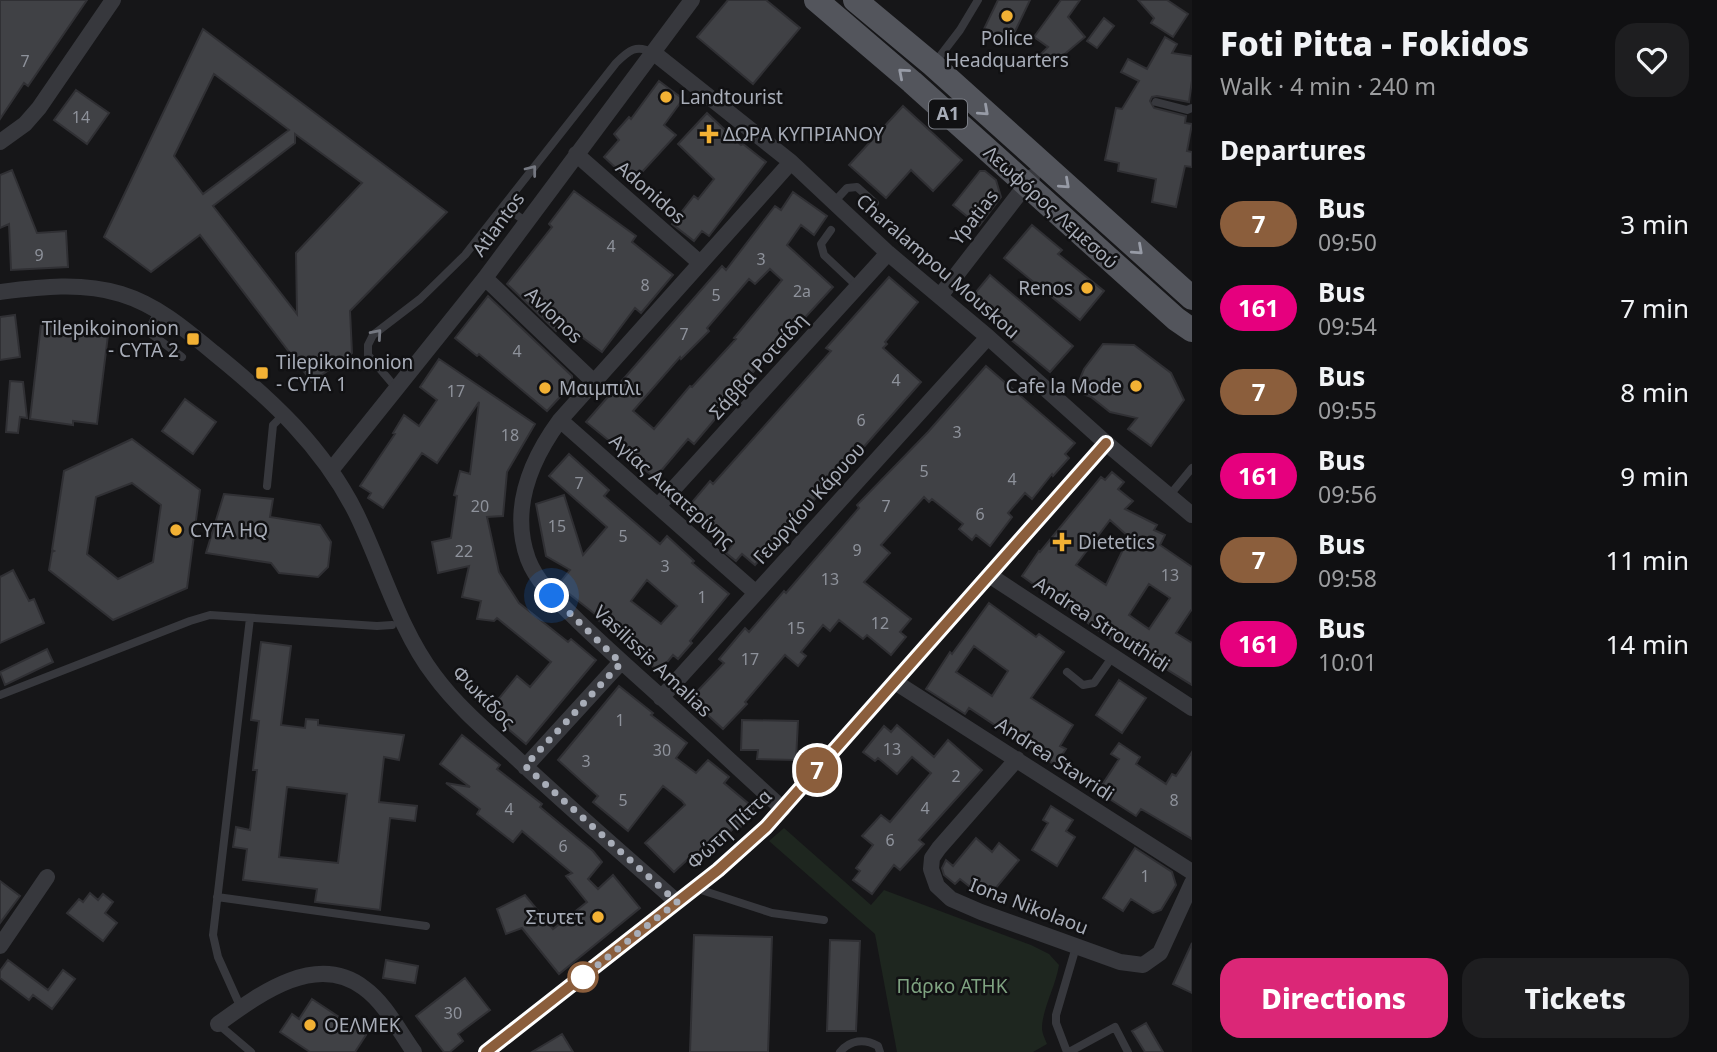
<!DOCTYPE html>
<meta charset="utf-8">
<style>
body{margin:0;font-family:"Noto Sans",sans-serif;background:#1e1e20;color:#f1f3f6;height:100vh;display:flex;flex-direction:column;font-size:26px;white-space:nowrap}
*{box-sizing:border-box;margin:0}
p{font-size:23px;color:#9c9d9f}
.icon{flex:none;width:38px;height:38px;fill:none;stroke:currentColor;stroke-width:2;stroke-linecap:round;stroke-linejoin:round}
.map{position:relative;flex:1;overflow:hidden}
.side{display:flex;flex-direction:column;background:#101012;width:525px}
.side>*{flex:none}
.badge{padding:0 14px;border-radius:23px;font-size:24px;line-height:46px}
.you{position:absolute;width:35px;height:35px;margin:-18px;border:5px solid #fff;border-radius:50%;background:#1a73e8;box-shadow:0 0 0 10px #1a73e833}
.map>.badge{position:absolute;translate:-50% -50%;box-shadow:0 0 0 4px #fff}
h2{padding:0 28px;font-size:26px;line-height:63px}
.round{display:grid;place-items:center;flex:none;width:74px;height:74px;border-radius:21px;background:#1e1e20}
.overview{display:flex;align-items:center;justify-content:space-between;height:119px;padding:0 28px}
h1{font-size:33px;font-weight:800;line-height:52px}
.action{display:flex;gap:14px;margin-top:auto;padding:14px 28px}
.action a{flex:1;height:80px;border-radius:21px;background:#db2777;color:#fff;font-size:28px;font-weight:800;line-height:80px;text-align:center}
.action a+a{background:#1e1e20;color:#f1f3f6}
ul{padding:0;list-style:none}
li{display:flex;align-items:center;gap:21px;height:84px;padding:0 28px}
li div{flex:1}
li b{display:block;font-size:26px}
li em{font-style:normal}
li .badge{min-width:77px;font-weight:700;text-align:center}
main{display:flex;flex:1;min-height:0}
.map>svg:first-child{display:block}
</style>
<main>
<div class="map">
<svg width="1192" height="1052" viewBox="0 0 1192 1052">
<rect width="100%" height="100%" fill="#161618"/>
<path fill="#1e261f" d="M 784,828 L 871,905 L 884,890 L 1031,945 L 1049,954 L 1059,965 C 1056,985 1042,1010 1042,1028 C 1042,1033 1045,1039 1047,1044 L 1033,1052 L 897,1052 L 875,934 L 769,841 Z"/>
<path fill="#404145" stroke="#303034" stroke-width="2" fill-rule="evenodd" d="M 0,0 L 87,0 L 28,86 L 24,83 L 0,119 Z
M 728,0 L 766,0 L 800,28 L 753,84 L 697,37 Z
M 998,0 L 1030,0 L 1009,44 L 983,31 Z
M 1061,0 L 1080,0 L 1068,17 L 1085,37 L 1048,68 L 1038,57 L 1048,47 L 1034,37 Z
M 1138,0 L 1167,0 L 1188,14 L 1173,37 L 1151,23 L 1154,18 Z
M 1104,18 L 1114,26 L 1097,48 L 1087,41 Z
M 203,29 L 447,212 L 350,311 L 352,353 L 312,382 L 200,235 L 151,272 L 104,237 ZM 214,74 L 289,130 L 203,194 L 174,156 ZM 295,134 L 362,183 L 296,253 L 297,314 L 213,206 L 295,143 Z
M 1165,37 L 1177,44 L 1172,53 L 1192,56 L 1192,81 L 1189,102 L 1157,96 L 1152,97 L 1150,101 L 1154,108 L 1186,116 L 1185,123 L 1192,124 L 1187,151 L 1192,152 L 1192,167 L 1185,166 L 1176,207 L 1152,202 L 1156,179 L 1118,171 L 1119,163 L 1105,160 L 1116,108 L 1122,109 L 1139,81 L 1121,72 L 1128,59 L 1147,69 Z
M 659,81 L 683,99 L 664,125 L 676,135 L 632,183 L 604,157 L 619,140 L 614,134 L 629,117 L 631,119 Z
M 76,90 L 109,113 L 87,144 L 54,120 Z
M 903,106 L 962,160 L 933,191 L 911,170 L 886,198 L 849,165 Z
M 707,113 L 741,145 L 743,144 L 766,162 L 709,236 L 702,231 L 694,241 L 672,224 L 694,196 L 698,199 L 714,179 L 678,144 Z
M 12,170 L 37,233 L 66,231 L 68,267 L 11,270 L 9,224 L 0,228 L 0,175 Z
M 980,171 L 985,171 L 996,180 L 1001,197 L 979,226 L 953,205 Z
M 574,191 L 636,236 L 632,242 L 673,275 L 641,313 L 635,308 L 602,352 L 563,323 L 556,331 L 507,284 L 552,227 L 549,224 Z
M 793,192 L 827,216 L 814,235 L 801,225 L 787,245 L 833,287 L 801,322 L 798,320 L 772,353 L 767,349 L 752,367 L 755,370 L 718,410 L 721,412 L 694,444 L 688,439 L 655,478 L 586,422 L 722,266 L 726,270 L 775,206 L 781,210 ZM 770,269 L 782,280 L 734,338 L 736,339 L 692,387 L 690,386 L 654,429 L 633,411 L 680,357 L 681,359 L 709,331 L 707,328 L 749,279 L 755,284 Z
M 1032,225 L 1062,250 L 1058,254 L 1104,291 L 1080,320 L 1004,258 Z
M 990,275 L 1073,346 L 1050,372 L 1009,338 L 1013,333 L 971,298 Z
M 889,277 L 918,302 L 885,342 L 887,344 L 883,348 L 921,382 L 825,491 L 823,489 L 790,529 L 788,526 L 755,565 L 742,554 L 736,561 L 726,553 L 733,544 L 688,507 L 710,481 L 713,484 L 831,351 L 826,348 Z
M 488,296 L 572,376 L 572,384 L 547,411 L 479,354 L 477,356 L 455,338 Z
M 15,315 L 20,357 L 0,360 L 0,317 Z
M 41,324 L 108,335 L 97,424 L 73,421 L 73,425 L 30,419 Z
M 1103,344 L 1134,345 L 1171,373 L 1184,400 L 1151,446 L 1128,429 L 1137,418 L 1110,412 L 1091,397 L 1075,391 L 1084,369 Z
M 439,359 L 535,424 L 507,472 L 503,516 L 487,517 L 499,572 L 519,603 L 568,642 L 571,639 L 596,660 L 526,744 L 488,712 L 517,676 L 530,687 L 551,662 L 497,618 L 494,621 L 477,619 L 481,601 L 462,597 L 469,566 L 438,573 L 432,542 L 451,538 L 457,496 L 454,495 L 460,471 L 470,474 L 479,402 L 437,463 L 422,453 L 383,508 L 368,498 L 371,493 L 360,486 L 395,434 L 393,433 L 404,415 L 419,426 L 437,400 L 420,387 Z
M 986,366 L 1075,443 L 1065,454 L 1069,458 L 1053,476 L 1052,474 L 1032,499 L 1025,493 L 1008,513 L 1012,517 L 990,546 L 976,535 L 972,540 L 959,529 L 963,524 L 932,499 L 929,502 L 924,497 L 881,545 L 890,553 L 864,582 L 911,619 L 900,632 L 906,637 L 891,655 L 867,635 L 863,639 L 839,620 L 830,631 L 823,625 L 801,652 L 806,656 L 798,666 L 785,655 L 745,702 L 747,704 L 723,729 L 690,699 L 724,663 L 719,659 L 745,628 L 749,632 L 784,591 L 786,593 L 859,508 L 857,505 L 928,432 Z
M 10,381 L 23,382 L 27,418 L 20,417 L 18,433 L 6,432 Z
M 185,399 L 216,422 L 193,454 L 162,431 Z
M 132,439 L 200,490 L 187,588 L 113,620 L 49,570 L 52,552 L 54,551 L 52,550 L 64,471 ZM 132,483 L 161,505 L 153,562 L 118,579 L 87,554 L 96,497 Z
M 569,454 L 609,490 L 604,496 L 660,544 L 667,536 L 694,561 L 692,563 L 729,594 L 690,641 L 692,643 L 678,659 L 673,655 L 659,672 L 633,650 L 638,644 L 612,624 L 608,628 L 598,620 L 600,618 L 558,585 L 570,570 L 546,556 L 536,504 L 564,495 L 583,555 L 607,527 L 549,476 ZM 647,580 L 677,606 L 661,624 L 631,601 Z
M 1112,472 L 1124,482 L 1118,489 L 1133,501 L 1125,509 L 1157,525 L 1154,530 L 1165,535 L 1160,545 L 1192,567 L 1192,609 L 1176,633 L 1192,643 L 1192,685 L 1114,637 L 1112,640 L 1022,576 L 1039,551 L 1040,552 L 1101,477 L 1105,480 ZM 1110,520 L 1129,537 L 1106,585 L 1076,565 ZM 1149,584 L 1170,598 L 1149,629 L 1129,615 Z
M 224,494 L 273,499 L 270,517 L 320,525 L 331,542 L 328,567 L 318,577 L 279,573 L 271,563 L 206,553 Z
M 13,570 L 29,601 L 34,599 L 44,623 L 0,643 L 0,577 Z
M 989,603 L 1036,637 L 1039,634 L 1064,652 L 1031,698 L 1073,725 L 1060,746 L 1066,749 L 1055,765 L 969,708 L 965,714 L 926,689 L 950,652 L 952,654 ZM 974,646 L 1008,671 L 992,696 L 956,672 Z
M 261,642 L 291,646 L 281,725 L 305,728 L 306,719 L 318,720 L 318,725 L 404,735 L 399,760 L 384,757 L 379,802 L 417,806 L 415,821 L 390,818 L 380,910 L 315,902 L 317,889 L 243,880 L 247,849 L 233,847 L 236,827 L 250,830 L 257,770 L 253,770 L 259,721 L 251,720 ZM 287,787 L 347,794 L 338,863 L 279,857 Z
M 47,649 L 53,662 L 5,685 L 0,672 Z
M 1119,680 L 1146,698 L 1122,733 L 1096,715 Z
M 619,686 L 653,713 L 651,715 L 687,743 L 676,758 L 696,773 L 708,760 L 729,777 L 724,783 L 755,809 L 739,829 L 736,826 L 713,848 L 711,845 L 691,864 L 687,860 L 674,872 L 645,843 L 685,805 L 682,801 L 663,786 L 628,831 L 593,802 L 598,796 L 558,760 Z
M 742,720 L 798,721 L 796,760 L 757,759 L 758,750 L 741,750 Z
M 897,725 L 934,757 L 948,740 L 982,770 L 919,840 L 924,844 L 900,870 L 894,865 L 872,894 L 853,880 L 860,871 L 856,868 L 873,845 L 862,836 L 881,815 L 890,822 L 931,773 L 912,757 L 897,774 L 878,758 L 875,761 L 863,752 L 884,726 L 891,732 Z
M 462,735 L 500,765 L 497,769 L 542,804 L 540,807 L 593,851 L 602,862 L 588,879 L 598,889 L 613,875 L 640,908 L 559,974 L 522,928 L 506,934 L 497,909 L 525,895 L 553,929 L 587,902 L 566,876 L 572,873 L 522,831 L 513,842 L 477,814 L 480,809 L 446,783 L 470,787 L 440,764 Z
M 1119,743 L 1140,757 L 1136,764 L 1166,784 L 1172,774 L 1176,776 L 1192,752 L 1192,839 L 1141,809 L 1136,816 L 1105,796 L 1109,790 L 1102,785 L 1119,759 L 1111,754 Z
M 1051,806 L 1073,820 L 1066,831 L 1075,837 L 1057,866 L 1032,850 L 1048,823 L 1043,820 Z
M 976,838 L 992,852 L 999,843 L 1019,860 L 990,895 L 978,884 L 974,890 L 960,879 L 955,884 L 944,875 L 942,868 L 946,860 L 953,866 Z
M 1135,848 L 1172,872 L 1176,885 L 1161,910 L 1153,913 L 1131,899 L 1123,911 L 1103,898 Z
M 0,881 L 20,896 L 0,923 Z
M 90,893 L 98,900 L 103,894 L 113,902 L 105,913 L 117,923 L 103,941 L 67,913 L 79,899 L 83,902 Z
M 694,935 L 772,937 L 768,1052 L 690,1052 Z
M 830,940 L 860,941 L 856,1031 L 827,1031 Z
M 1192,943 L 1192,993 L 1173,984 Z
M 8,960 L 48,990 L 63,970 L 75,979 L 52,1009 L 33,995 L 29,1000 L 0,978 L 0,971 Z
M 386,960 L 418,966 L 415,983 L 383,978 Z
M 465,978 L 490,1010 L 458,1034 L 463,1041 L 450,1052 L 444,1052 L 416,1016 Z
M 312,999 L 366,1035 L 355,1052 L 310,1052 L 280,1032 L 292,1014 L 299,1019 Z
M 1146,1023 L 1163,1052 L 1145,1052 L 1132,1031 Z
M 562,1034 L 573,1052 L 532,1052 Z"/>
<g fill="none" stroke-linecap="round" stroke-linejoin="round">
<path stroke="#37383d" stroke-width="8" d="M 934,64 L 960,30 L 978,0
M 1156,102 L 1187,110 L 1192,108
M 834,202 L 847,188 L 857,187 L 875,203
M 504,206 L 525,221
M 831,230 L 821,244 L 824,255 L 858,287
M 159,310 L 149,329 L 150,333 L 182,357
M 397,389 L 368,355 L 368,345 L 373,335 L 420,299 L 465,255 L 616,63 C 629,50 636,44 654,53
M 267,486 L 273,425 L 284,414
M 1169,496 L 1192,468
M 1067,672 L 1083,685 L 1094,683 L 1113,656
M 0,695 L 190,621 L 210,615 L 377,626 L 392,625
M 695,888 L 772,913 L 824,920
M 217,897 L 426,926
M 241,1008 L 218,957 L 213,935 L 250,618
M 218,1024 L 251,1052
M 840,1052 C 850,1040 864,1038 878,1046 L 880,1052
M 1067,1052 L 1056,1023 L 1056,1015 L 1076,947
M 1069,1052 L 1115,1027 L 1128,1052"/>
<path stroke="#37383d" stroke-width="16" d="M 654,53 L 791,162 L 888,253 L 988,337 L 1106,443 L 1192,515
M 0,142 L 25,124 L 39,108 L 113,0
M 576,154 L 699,262
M 485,278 L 594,382
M 0,292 C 41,287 81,282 121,294 C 157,305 185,329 214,353 C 271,399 323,447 356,513 C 382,566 399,629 434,675 C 456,705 484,729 512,754 C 566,805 622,853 677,902
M 940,296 L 1032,177
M 560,420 L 756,593
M 332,469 L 485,278 L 692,0
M 658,506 L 888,253
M 989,575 L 1192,708
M 895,682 L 1192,872
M 661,698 L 988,337
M 1017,759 L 939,848 L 932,858 L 931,869 L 937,886 L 951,899 L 981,912 L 1120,962 L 1143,965 L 1160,953 L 1192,883
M 525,767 L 621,662
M 783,809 C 742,772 702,734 661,697 C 633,672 605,647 578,621 C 560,603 538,585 528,559 C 510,509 530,461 560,420 L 791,162
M 0,946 L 47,877
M 218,1024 C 258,995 316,951 364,988 C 385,1003 399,1031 414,1052
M 486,1052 L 718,870 L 766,827 L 1106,443"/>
<path stroke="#53555c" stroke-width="24" d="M 816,0 L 912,82 L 1176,319 L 1192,330
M 855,0 L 933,65 L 1192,298"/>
</g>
<defs><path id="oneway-chevron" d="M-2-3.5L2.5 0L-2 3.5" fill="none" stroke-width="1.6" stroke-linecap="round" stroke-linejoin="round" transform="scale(1.75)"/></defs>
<g stroke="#979ba6">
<use href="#oneway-chevron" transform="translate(903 73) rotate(-139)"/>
<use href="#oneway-chevron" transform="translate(984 111) rotate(42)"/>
<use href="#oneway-chevron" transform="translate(1065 184) rotate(42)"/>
<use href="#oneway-chevron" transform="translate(1138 250) rotate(42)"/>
</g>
<g stroke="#757881">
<use href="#oneway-chevron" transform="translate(532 170) rotate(-52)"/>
<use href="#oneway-chevron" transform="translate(377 334) rotate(-49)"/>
</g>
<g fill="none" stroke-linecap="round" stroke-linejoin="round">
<defs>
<path id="line" d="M 486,1052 L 718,870 L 766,827 L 1106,443"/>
</defs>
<use href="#line" stroke="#fff" stroke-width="16"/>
<use href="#line" stroke="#8b5e3c" stroke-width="10"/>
<path stroke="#a8adb8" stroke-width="7" stroke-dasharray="0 12.6" d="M 552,596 L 621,663 L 525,766 L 677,902 L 579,980 L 583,977"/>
</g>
<g fill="#f2b134" stroke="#111113" stroke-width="2.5">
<circle cx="1007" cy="16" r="7"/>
<circle cx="666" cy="97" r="7"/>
<path d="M705.5 123.5h7v7h7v7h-7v7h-7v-7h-7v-7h7z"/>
<circle cx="1087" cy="288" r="7"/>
<rect x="186" y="332" width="14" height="14" rx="3.5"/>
<rect x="255" y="366" width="14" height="14" rx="3.5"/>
<circle cx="1136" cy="386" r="7"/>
<circle cx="545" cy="388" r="7"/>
<circle cx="176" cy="530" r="7"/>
<path d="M1058.5 531.5h7v7h7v7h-7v7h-7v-7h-7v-7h7z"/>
<circle cx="598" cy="917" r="7"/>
<circle cx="310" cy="1025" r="7"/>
</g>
<circle fill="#fff" stroke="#8b5e3c" stroke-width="3.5" cx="583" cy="977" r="14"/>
<g text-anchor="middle" stroke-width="5" stroke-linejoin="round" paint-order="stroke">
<g font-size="16" fill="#8e929b">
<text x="25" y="67">7</text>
<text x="81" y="123">14</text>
<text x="611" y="252">4</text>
<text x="39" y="261">9</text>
<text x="761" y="265">3</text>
<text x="645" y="291">8</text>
<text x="802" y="297">2a</text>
<text x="716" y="301">5</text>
<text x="684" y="340">7</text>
<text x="517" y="357">4</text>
<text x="896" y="386">4</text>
<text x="456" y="397">17</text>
<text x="861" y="426">6</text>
<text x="957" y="438">3</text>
<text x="510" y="441">18</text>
<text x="924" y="477">5</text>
<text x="1012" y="485">4</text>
<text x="579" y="489">7</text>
<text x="480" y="512">20</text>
<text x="886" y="512">7</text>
<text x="980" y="520">6</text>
<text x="557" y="532">15</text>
<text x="623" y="542">5</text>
<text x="857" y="556">9</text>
<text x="464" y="557">22</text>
<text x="665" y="572">3</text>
<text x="1170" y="581">13</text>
<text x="830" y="585">13</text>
<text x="702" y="603">1</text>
<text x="880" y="629">12</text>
<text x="796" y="634">15</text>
<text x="750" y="665">17</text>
<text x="620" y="726">1</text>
<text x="892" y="755">13</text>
<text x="662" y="756">30</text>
<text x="586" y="767">3</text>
<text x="956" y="782">2</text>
<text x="623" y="806">5</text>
<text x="1174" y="806">8</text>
<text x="925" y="814">4</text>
<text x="509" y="815">4</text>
<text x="890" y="846">6</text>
<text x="563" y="852">6</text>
<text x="1145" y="882">1</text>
<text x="453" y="1019">30</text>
</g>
<rect fill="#111113" stroke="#7b7e86" stroke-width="2" x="929" y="99.5" width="38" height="29" rx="5"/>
<g font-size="18" font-weight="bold" fill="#a8adb8">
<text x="948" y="120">A1</text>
</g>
<g font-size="19" fill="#a8adb8" stroke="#111113" text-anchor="start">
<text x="1007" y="45" text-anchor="middle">Police<tspan x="1007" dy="22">Headquarters</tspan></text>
<text x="680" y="104">Landtourist</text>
<text x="723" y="141">ΔΩΡΑ ΚΥΠΡΙΑΝΟΥ</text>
<text x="1073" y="295" text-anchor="end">Renos</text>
<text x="179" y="335" text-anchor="end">Tilepikoinonion<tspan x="179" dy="22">- CYTA 2</tspan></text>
<text x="276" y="369">Tilepikoinonion<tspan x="276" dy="22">- CYTA 1</tspan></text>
<text x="1122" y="393" text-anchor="end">Cafe la Mode</text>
<text x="559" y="395">Μαιμπιλι</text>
<text x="190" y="537">CYTA HQ</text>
<text x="1078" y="549">Dietetics</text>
<text x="584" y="924" text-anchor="end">Στυτετ</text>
<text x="324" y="1032">ΟΕΛΜΕΚ</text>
</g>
<g font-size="19" fill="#a8adb8" stroke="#111113">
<text transform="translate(651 192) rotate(41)" y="7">Adonidos</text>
<text transform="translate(1051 207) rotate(42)" y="7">Λεωφόρος Λεμεσού</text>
<text transform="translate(974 217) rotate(-52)" y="7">Ypatias</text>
<text transform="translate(498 224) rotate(-54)" y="7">Atlantos</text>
<text transform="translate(938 266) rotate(41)" y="7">Charalampou Mouskou</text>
<text transform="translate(554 315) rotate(44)" y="7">Avlonos</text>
<text transform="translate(758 366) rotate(-48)" y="7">Σάββα Ροτσίδη</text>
<text transform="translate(672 491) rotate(42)" y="7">Αγίας Αικατερίνης</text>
<text transform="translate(809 503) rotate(-48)" y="7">Γεωργίου Κάρυου</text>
<text transform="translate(1102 624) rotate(33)" y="7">Andrea Strouthidi</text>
<text transform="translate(653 661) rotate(43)" y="7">Vasilissis Amalias</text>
<text transform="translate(484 697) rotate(45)" y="7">Φωκίδος</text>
<text transform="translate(1055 759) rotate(33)" y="7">Andrea Stavridi</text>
<text transform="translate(729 829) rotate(-43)" y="7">Φώτη Πίττα</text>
<text transform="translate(1029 906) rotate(21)" y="7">Iona Nikolaou</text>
</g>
<g font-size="19" fill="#7fa381" stroke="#111113">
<text x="952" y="993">Πάρκο ΑΤΗΚ</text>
</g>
</g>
</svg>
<div class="you" style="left:552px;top:596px"></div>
<b class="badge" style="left:817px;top:770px;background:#8b5e3c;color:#fff">7</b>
</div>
<section class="side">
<div class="overview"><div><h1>Foti Pitta - Fokidos</h1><p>Walk · 4 min · 240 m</p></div><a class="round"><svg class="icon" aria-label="heart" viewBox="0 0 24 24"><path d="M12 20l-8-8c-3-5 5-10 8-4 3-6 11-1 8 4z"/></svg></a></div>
<h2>Departures</h2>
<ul>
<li><span class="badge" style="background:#8b5e3c;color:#fff">7</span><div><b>Bus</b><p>09:50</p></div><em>3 min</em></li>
<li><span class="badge" style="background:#e6007e;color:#fff">161</span><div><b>Bus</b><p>09:54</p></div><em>7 min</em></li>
<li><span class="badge" style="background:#8b5e3c;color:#fff">7</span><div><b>Bus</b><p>09:55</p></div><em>8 min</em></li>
<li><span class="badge" style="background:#e6007e;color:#fff">161</span><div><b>Bus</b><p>09:56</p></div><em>9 min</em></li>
<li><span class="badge" style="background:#8b5e3c;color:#fff">7</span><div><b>Bus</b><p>09:58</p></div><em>11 min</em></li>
<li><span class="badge" style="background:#e6007e;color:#fff">161</span><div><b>Bus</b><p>10:01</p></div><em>14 min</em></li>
</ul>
<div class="action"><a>Directions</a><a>Tickets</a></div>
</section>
</main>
